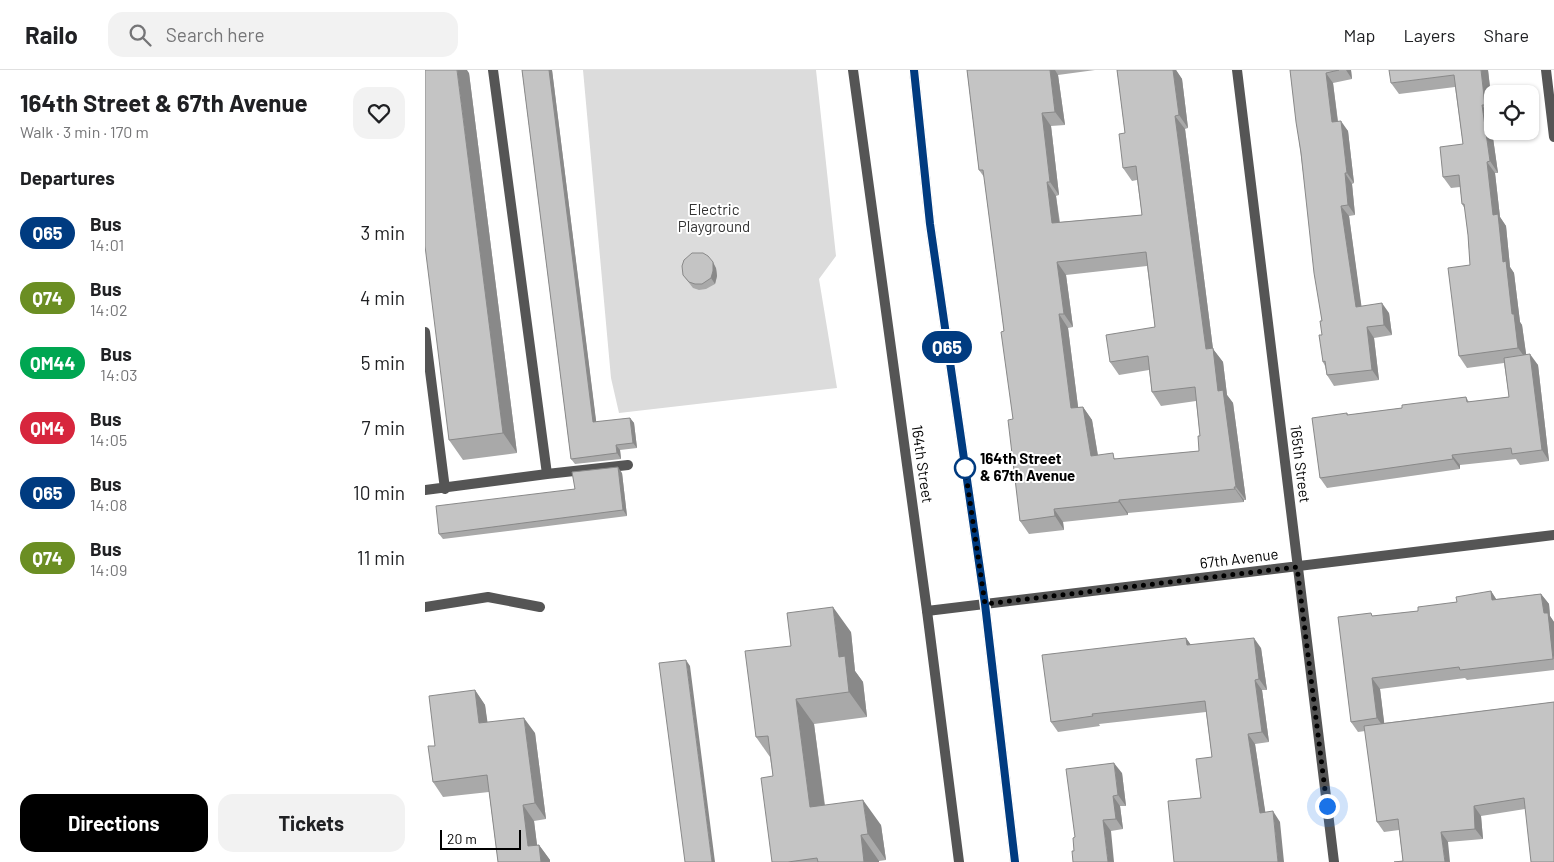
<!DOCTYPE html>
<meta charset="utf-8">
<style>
body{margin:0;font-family:Barlow,sans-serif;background:#f2f2f2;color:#202124;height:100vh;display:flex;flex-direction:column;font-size:19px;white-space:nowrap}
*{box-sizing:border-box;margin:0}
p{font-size:16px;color:#757577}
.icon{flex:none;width:28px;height:28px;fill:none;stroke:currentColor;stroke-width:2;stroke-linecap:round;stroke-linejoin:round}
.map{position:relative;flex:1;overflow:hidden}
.panel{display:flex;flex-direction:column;background:#fff;width:425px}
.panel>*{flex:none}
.badge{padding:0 10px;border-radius:16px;font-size:18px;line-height:32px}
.fabs{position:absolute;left:1059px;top:15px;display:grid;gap:10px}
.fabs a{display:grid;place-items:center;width:55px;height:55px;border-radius:10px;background:#fff;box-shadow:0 1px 4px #0004;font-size:25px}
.scale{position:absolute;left:15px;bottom:12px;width:81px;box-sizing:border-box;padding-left:5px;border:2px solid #000;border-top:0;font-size:14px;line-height:18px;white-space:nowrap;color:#000;-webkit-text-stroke:4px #fff;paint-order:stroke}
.you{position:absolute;width:25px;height:25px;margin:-12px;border:4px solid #fff;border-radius:50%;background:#1a73e8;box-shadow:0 0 0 8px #1a73e833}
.map>.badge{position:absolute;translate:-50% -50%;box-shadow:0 0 0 2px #fff}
h2{padding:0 20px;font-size:19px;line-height:45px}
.round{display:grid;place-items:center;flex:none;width:52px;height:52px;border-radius:15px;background:#f2f2f2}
.head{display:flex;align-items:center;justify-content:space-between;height:85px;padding:0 20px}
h1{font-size:24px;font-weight:700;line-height:38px}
.cta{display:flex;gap:10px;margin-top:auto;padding:10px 20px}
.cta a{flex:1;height:58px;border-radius:15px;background:#000;color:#fff;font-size:20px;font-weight:700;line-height:58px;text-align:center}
.cta a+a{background:#f2f2f2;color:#202124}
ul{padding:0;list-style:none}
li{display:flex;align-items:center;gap:15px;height:65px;padding:0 20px}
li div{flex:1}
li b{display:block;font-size:19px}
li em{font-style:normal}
li .badge{min-width:55px;font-weight:700;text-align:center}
header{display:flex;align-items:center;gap:30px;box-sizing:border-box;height:70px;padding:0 25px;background:#fff;border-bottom:1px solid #e0e0e0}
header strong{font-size:24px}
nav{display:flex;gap:28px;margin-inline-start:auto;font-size:18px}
.search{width:350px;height:45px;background:#f2f2f2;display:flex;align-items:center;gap:12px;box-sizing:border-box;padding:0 18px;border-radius:15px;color:#757577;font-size:19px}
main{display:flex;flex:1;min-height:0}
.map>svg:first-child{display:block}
</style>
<header>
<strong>Railo</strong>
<div class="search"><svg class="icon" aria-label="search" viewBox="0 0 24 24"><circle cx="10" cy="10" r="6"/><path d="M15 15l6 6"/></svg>Search here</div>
<nav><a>Map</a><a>Layers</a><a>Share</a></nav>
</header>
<main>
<section class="panel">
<div class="head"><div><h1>164th Street &amp; 67th Avenue</h1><p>Walk · 3 min · 170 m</p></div><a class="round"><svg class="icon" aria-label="heart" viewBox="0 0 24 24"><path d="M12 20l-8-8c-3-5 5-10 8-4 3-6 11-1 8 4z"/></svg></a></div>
<h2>Departures</h2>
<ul>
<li><span class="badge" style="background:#003b80;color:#fff">Q65</span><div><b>Bus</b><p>14:01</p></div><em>3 min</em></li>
<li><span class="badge" style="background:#6b8e23;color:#fff">Q74</span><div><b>Bus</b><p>14:02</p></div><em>4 min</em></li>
<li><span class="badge" style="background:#00a651;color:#fff">QM44</span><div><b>Bus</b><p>14:03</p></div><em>5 min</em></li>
<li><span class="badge" style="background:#d7263d;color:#fff">QM4</span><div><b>Bus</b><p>14:05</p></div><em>7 min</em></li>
<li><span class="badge" style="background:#003b80;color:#fff">Q65</span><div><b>Bus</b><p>14:08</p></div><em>10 min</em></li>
<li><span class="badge" style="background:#6b8e23;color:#fff">Q74</span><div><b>Bus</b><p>14:09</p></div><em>11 min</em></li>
</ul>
<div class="cta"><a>Directions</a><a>Tickets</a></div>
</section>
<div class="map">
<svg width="1129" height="792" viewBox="0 0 1129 792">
<rect width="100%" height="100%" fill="#fff"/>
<path fill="#dcdcdc" d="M 158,0 L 391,0 L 411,186 L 394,209 L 412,318 L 194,343 L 186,308 Z"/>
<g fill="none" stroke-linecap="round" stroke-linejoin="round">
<path stroke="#555" stroke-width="10" d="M 68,0 L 122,404
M 0,262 L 20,419
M 0,420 L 122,404 L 203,395
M 0,537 L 63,527 L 115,537"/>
<path stroke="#555" stroke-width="10" d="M 812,0 L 909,792
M 1121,0 L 1129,67
M 502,541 L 1129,465"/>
<path stroke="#555" stroke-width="10" d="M 428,0 L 502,541 L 534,792
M 489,0 L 505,154 L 560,534 L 590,792"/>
</g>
<path fill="#a9a9a9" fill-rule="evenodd" d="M 97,0 L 127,0 L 171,352 L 205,348 L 209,353 L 212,378 L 195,380 L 196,389 L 150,394 L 146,389 Z
M 542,0 L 670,0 L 633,5 L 640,55 L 626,56 L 634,125 L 631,126 L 635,152 L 717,145 L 712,110 L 707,111 L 698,98 L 700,63 L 692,0 L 751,0 L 757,9 L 763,58 L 760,59 L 788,279 L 798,292 L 802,325 L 808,333 L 821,430 L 819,430 L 819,432 L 703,443 L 703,445 L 638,452 L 639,460 L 604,464 L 595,451 L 588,349 L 579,261 L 559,107 L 554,100 ZM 722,196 L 730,257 L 685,292 L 694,305 L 724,300 L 727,322 L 736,336 L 771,331 L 775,366 L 774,381 L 692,389 L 673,385 L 667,350 L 658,337 L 653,337 L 643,258 L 648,257 L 641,205 Z
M 865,0 L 926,0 L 927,9 L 908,13 L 913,51 L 923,61 L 929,113 L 927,114 L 930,145 L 924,146 L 936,236 L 964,243 L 967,265 L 949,268 L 954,310 L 909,316 L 902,305 L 900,296 L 898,292 L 897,251 Z
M 1063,0 L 1068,40 L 1068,47 L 1065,47 L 1073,103 L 1070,103 L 1075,147 L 1081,156 L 1085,197 L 1089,203 L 1095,252 L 1097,255 L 1101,285 L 1113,295 L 1124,391 L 1095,395 L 1091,389 L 1035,395 L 1035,399 L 902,418 L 895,408 L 922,343 L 923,345 L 977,338 L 1041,327 L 1044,332 L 1084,327 L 1079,293 L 1042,298 L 1034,286 L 1045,195 L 1043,165 L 1040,139 L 1037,134 L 1035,117 L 1026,118 L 1018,107 L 1038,74 L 1030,17 L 974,24 L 966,13 Z
M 44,3 L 92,383 L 38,390 L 24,370 Z
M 291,198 L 292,206 L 290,214 L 281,219 L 274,220 L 268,218 L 258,205 Z
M 197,403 L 202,446 L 18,469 L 14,464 Z
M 1066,521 L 1071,529 L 1116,524 L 1124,534 L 1125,546 L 1129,552 L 1129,600 L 1042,610 L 1040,608 L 955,619 L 959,653 L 1129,632 L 1100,739 L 1056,746 L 1058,769 L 1023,772 L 978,791 L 974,760 L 959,762 L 952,752 L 940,661 L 933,662 L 926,652 L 949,546 L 993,541 L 1032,532 Z
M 426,562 L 430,601 L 438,612 L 442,647 L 389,654 L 400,735 L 456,755 L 461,790 L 454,791 L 454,792 L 347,792 L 348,706 L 345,687 L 331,667 L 366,576 Z
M 761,568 L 766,575 L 836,578 L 842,620 L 837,620 L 844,672 L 830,674 L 840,742 L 855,752 L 776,728 L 787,687 L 781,642 L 674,654 L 675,656 L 633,662 L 626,652 Z
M 50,620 L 60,635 L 62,652 L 110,663 L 121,749 L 109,751 L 112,775 L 114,775 L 125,790 L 125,792 L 73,792 L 64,722 L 18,727 L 8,712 L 10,676 Z
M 697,703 L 701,736 L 695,736 L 698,759 L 686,761 L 649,781 Z"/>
<path fill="#898989" d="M 32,0 L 42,0 L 44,3 L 92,383 L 78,363 Z
M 124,0 L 127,0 L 172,358 L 168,352 Z
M 625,0 L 630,0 L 633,5 L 640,55 L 630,42 Z
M 748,0 L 751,0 L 757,9 L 763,58 L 754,45 Z
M 921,0 L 926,0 L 927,9 Z
M 1056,0 L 1063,0 L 1068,46 L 1060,35 Z
M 901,3 L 908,13 L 914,62 L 907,52 Z
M 1057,35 L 1065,47 L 1073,103 L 1065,91 Z
M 617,43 L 626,56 L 634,125 L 625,112 Z
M 750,46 L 760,59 L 788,279 L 798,292 L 802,325 L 808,333 L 821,430 L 811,417 L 781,279 Z
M 916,51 L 923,61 L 929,113 L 922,103 Z
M 1062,92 L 1070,103 L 1075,147 L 1081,156 L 1085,197 L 1089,203 L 1095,252 L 1097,255 L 1102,290 L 1093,278 L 1078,192 L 1068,145 Z
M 920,103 L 927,114 L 930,145 L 923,135 Z
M 622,112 L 631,126 L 636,166 L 627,153 Z
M 916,136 L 924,146 L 938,247 L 931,237 Z
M 288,192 L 291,198 L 292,206 L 290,214 L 286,208 Z
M 632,192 L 641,205 L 648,257 L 639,244 Z
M 957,233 L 964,243 L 967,265 L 959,255 Z
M 634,244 L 643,258 L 655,352 L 646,338 Z
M 942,257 L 949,268 L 954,310 L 947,300 Z
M 1105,284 L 1113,295 L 1124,391 L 1117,380 Z
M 658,337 L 667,350 L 675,399 L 666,386 Z
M 205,348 L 209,353 L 212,378 L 208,373 Z
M 191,375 L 195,380 L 196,389 L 192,383 Z
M 1027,385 L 1035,395 L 1035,399 L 1028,389 Z
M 193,397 L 197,403 L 202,446 L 198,440 Z
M 809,417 L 819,430 L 819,432 L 810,419 Z
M 694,430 L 703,443 L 703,445 L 694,432 Z
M 629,439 L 638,452 L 639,460 L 630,446 Z
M 1066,521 L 1073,532 L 1067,530 Z
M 1116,524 L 1124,534 L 1125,546 L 1129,552 L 1129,590 L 1119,543 Z
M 408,537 L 426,562 L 430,601 L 438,612 L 442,647 L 424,622 L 414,587 Z
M 761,568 L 768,578 L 762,575 Z
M 829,568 L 836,578 L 842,620 L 834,609 Z
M 261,590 L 265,596 L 290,792 L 287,792 Z
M 947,608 L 955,619 L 960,659 L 952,648 Z
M 830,610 L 837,620 L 844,672 L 837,662 Z
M 50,620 L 60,635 L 65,669 L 54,653 Z
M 371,629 L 389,654 L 403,762 L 385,737 Z
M 99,648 L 110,663 L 121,749 L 110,733 Z
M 823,664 L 830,674 L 842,753 L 835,743 Z
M 689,693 L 697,703 L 701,736 L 693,725 Z
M 688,726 L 695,736 L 698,759 L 691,749 Z
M 438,730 L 456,755 L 461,790 L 443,764 Z
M 98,735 L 109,751 L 114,791 L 103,776 Z
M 1049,736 L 1056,746 L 1058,769 L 1050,759 Z
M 848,741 L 855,752 L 859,792 L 853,792 Z
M 678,750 L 686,761 L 689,792 L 683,792 Z
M 1016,762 L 1023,772 L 1025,792 L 1020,792 Z
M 436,765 L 454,791 L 454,792 L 439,792 Z
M 114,775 L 125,790 L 125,792 L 116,792 Z"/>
<path fill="#c4c4c4" stroke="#898989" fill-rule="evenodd" d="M 0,0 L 32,0 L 78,363 L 24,370 L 0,176 Z
M 97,0 L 124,0 L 168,352 L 205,348 L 208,373 L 191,375 L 192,383 L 146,389 Z
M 542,0 L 625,0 L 630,42 L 617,43 L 625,112 L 622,112 L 627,153 L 717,145 L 711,96 L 698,98 L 694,64 L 700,63 L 692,0 L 748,0 L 754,45 L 750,46 L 781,279 L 788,278 L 793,321 L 798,320 L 811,417 L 809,417 L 810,419 L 694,430 L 694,432 L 629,439 L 630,446 L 595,451 L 583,350 L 588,349 L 576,262 L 579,261 L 558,100 L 554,100 ZM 721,182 L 730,257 L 681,265 L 685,292 L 723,286 L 727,322 L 770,317 L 775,366 L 773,366 L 774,381 L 689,389 L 688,383 L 666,386 L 658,337 L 646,338 L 634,244 L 639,244 L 632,192 Z
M 865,0 L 914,0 L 901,3 L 907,52 L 916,51 L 922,103 L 920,103 L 923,135 L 916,136 L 931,237 L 957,233 L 959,255 L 942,257 L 947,300 L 902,305 L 900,291 L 898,292 L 894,265 L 897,265 L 895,251 L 897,251 L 889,203 L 876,83 L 871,52 Z
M 964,0 L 1056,0 L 1060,35 L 1057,35 L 1065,91 L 1062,92 L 1068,145 L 1073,144 L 1078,192 L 1081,191 L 1087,244 L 1089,244 L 1093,278 L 1034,286 L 1023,198 L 1045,195 L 1043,165 L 1039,134 L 1037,134 L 1034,105 L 1018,107 L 1015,77 L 1038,74 L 1029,5 L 966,13 Z
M 267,183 L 278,183 L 283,186 L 288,192 L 288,201 L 286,208 L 277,214 L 270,214 L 264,212 L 258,205 L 257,196 L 259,190 Z
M 1105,284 L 1117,380 L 1087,384 L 1086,378 L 1027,385 L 1028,389 L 895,408 L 887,348 L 922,343 L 922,345 L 977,338 L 977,335 L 1041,327 L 1042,332 L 1084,327 L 1079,288 Z
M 193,397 L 198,440 L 14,464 L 11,436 L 150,419 L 147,402 Z
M 1066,521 L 1067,530 L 1116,524 L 1119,543 L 1123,543 L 1128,589 L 1035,600 L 1034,597 L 947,608 L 952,648 L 926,652 L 913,547 L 946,543 L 947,546 L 993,541 L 993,537 L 1032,532 L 1031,527 Z
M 408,537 L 414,587 L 420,586 L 424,622 L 371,629 L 385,737 L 438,730 L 443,764 L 436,765 L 439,792 L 393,792 L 392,788 L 363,792 L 347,792 L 336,708 L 348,706 L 343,666 L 331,667 L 320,581 L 366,576 L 362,543 Z
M 761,568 L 762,575 L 829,568 L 834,609 L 830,610 L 837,662 L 823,664 L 835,743 L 848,741 L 853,792 L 749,792 L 743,731 L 776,728 L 771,689 L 787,687 L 780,631 L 667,644 L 668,646 L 626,652 L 617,585 Z
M 261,590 L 287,792 L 260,792 L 234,593 Z
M 50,620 L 54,653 L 99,648 L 110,733 L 98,735 L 103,776 L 114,775 L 116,792 L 73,792 L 62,705 L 8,712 L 3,676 L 10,676 L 4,626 Z
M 1129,632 L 1129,792 L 1106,792 L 1099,728 L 1049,736 L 1050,759 L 1016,762 L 1020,792 L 969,792 L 978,791 L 973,749 L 952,752 L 939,656 Z
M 689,693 L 693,725 L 688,726 L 691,749 L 678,750 L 683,792 L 648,792 L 647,781 L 649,781 L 648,768 L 650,767 L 641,699 Z"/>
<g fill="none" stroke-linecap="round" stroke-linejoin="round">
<defs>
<path id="line" d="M 489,0 L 505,154 L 560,534 L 590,792"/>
</defs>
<use href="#line" stroke="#fff" stroke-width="11"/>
<use href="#line" stroke="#003b80" stroke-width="8"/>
<path stroke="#000" stroke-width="5" stroke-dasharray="0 9" d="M 540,398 L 560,534 L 872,497 L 902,736"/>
</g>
<circle fill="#fff" stroke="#003b80" stroke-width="2.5" cx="540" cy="398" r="10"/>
<g text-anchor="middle" stroke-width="4" stroke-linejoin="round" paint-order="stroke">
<g font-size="15" fill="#333" stroke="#fff">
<text x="289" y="145">Electric<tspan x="289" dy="17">Playground</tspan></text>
</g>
<g font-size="15" font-weight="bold" fill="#000" stroke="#fff" text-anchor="start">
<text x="555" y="394">164th Street<tspan x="555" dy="17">&amp; 67th Avenue</tspan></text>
</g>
<g font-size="15" fill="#000" stroke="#fff">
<text transform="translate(497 394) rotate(82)" y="5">164th Street</text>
<text transform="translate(875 394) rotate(83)" y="5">165th Street</text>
<text transform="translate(814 489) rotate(-7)" y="5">67th Avenue</text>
</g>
</g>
</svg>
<div class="fabs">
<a><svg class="icon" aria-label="locate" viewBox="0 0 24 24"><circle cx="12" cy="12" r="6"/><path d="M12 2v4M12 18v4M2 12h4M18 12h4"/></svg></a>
</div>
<div class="scale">20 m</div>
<div class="you" style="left:902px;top:736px"></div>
<b class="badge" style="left:522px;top:277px;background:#003b80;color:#fff">Q65</b>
</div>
</main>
